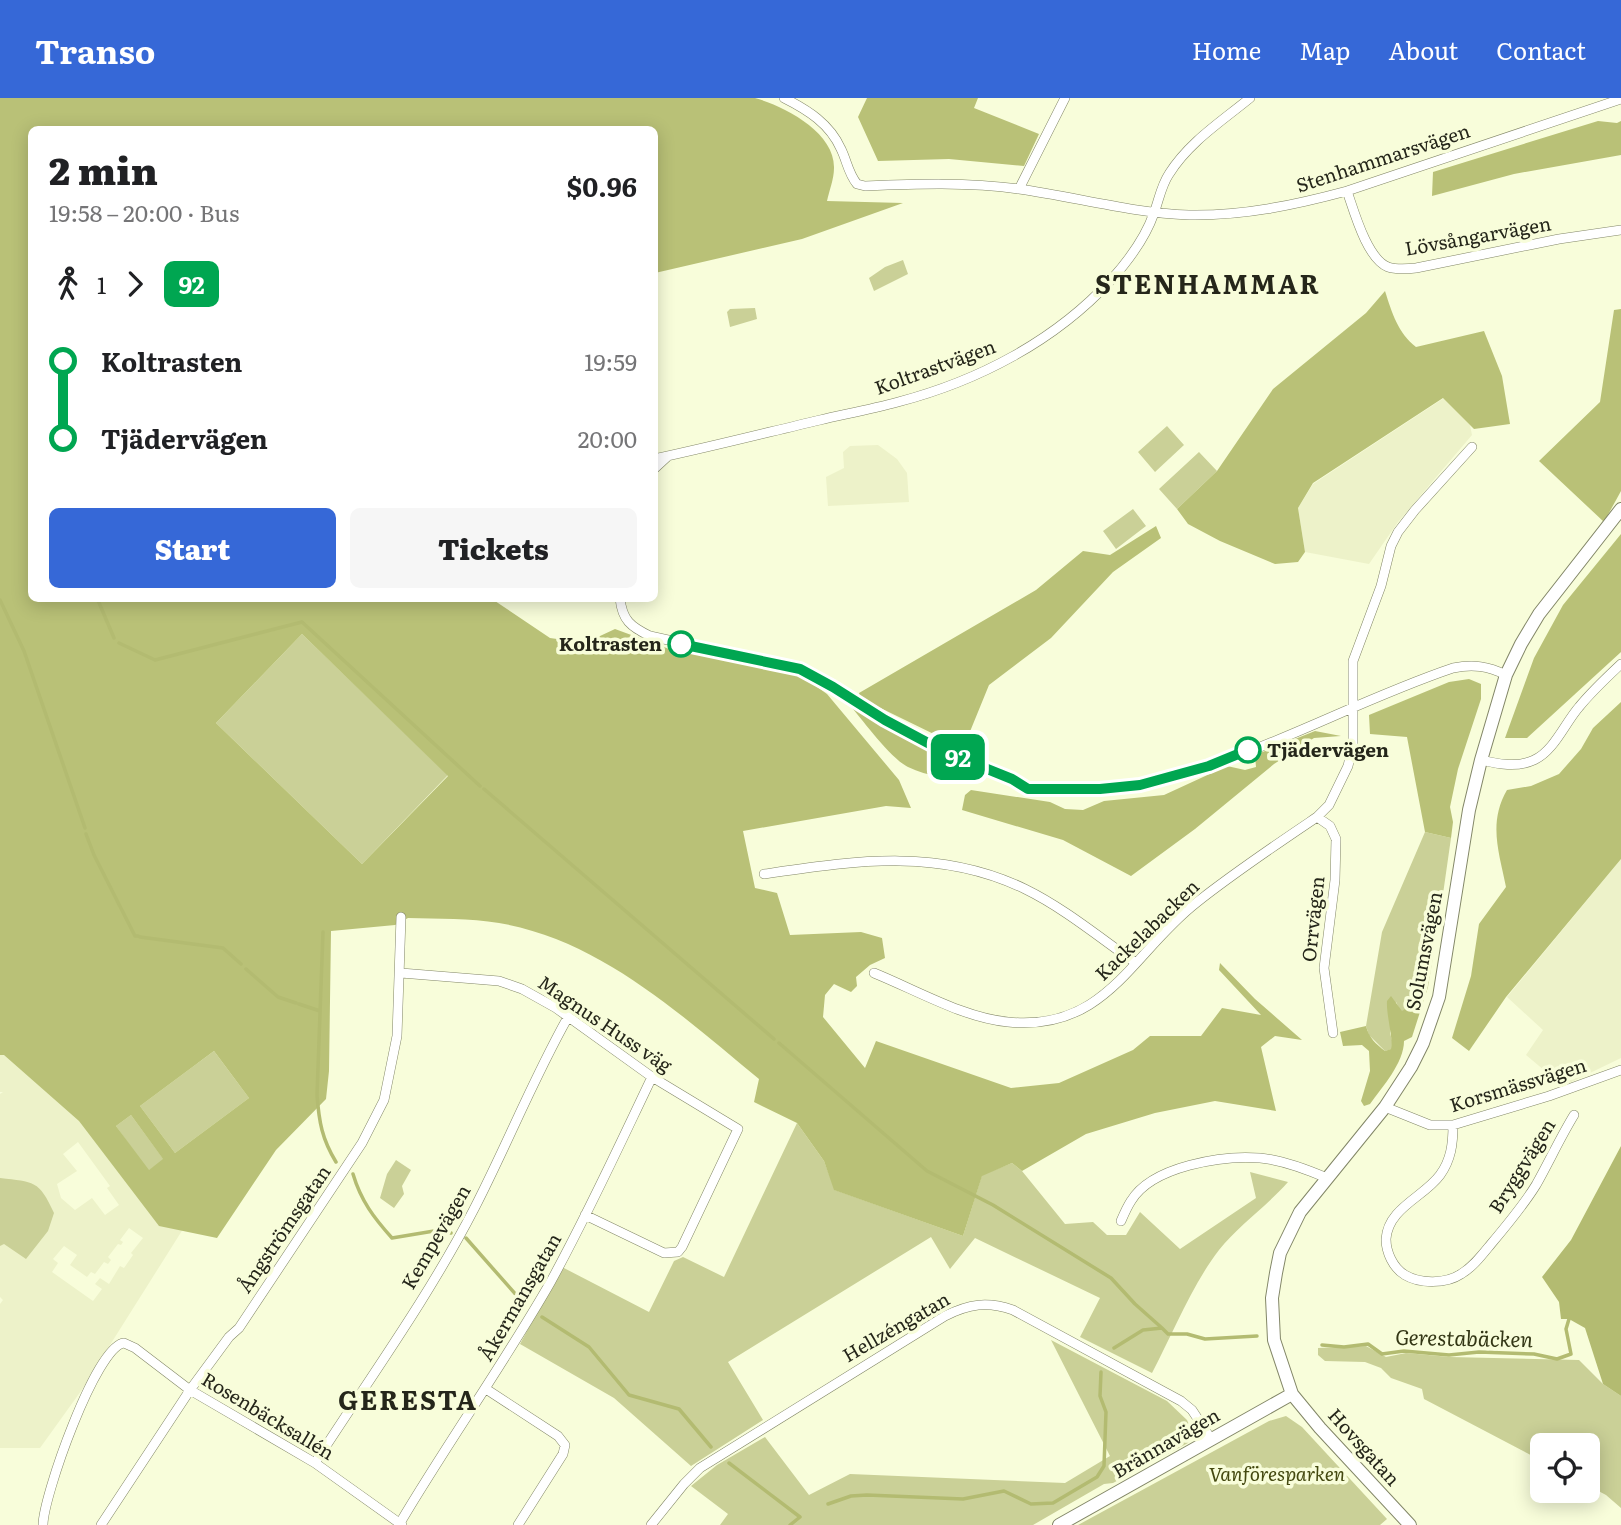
<!DOCTYPE html>
<meta charset="utf-8">
<style>
body{margin:0;font-family:Literata,serif;background:#f6f6f6;color:#202124;height:100vh;display:flex;flex-direction:column;font-size:26px;white-space:nowrap}
*{box-sizing:border-box;margin:0}
p{font-size:23px;color:#757577}
.icon{flex:none;width:38px;height:38px;fill:none;stroke:currentColor;stroke-width:2;stroke-linecap:round;stroke-linejoin:round}
.map{position:relative;flex:1;overflow:hidden}
.drawer{position:absolute;left:28px;top:28px;width:630px;height:476px;display:flex;flex-direction:column;background:#fff;border-radius:10px;box-shadow:0 4px 18px #0003}
.drawer>*{flex:none}
.badge{padding:0 14px;border-radius:10px;font-size:24px;line-height:46px}
.fabs{position:absolute;left:1530px;top:1335px;display:grid;gap:14px}
.fabs a{display:grid;place-items:center;width:70px;height:70px;border-radius:10px;background:#fff;box-shadow:0 4px 18px #0003;font-size:35px}
.map>.badge{position:absolute;translate:-50% -50%;box-shadow:0 0 0 4px #fff}
.legs{display:flex;align-items:center;gap:10px;height:77px;padding:0 21px;font-size:23px}
.legs p{margin-inline-start:auto}
.headline{display:flex;align-items:center;justify-content:space-between;height:119px;padding:0 21px}
h1{font-size:38px;font-weight:800;line-height:52px}
.action{display:flex;gap:14px;margin-top:auto;padding:14px 21px}
.action a{flex:1;height:80px;border-radius:10px;background:#3668d7;color:#fff;font-size:28px;font-weight:800;line-height:80px;text-align:center}
.action a+a{background:#f6f6f6;color:#202124}
ul{padding:0 21px;list-style:none}
li{display:flex;align-items:center;gap:24px;height:77px;font-size:26px}
li i{display:grid;place-items:center;width:10px;height:100%;margin:0 9px;background:currentColor}
li i::after{content:'';width:18px;height:18px;margin:-9px;border:5px solid;border-radius:50%;background:#fff}
li p{margin-inline-start:auto}
li:first-child i{background:linear-gradient(#0000 50%,currentColor 0)}
li:last-child i{background:linear-gradient(currentColor 50%,#0000 0)}
header{display:flex;align-items:center;gap:42px;box-sizing:border-box;height:98px;padding:0 35px;background:#3668d7;color:#fff}
header strong{font-size:33px}
nav{display:flex;gap:38px;margin-inline-start:auto;font-size:24px}
.map>svg:first-child{display:block}
</style>
<header>
<strong>Transo</strong>
<nav><a>Home</a><a>Map</a><a>About</a><a>Contact</a></nav>
</header>
<div class="map">
<svg width="1621" height="1427" viewBox="0 0 1621 1427">
<rect width="100%" height="100%" fill="#f8fdda"/>
<path fill="#edf2c9" fill-rule="evenodd" d="M 1444,300 L 1470,327 L 1472,337 L 1398,424 L 1369,466 L 1305,454 L 1298,410 L 1313,386 Z
M 878,347 L 897,361 L 907,375 L 909,404 L 828,408 L 826,379 L 844,370 L 843,354 L 850,348 Z
M 1621,761 L 1621,960 L 1563,988 L 1526,957 L 1543,932 L 1507,899 Z
M 0,860 L 265,1001 L 81,1293 L 40,1350 L 0,1350 L 0,1206 L 3,1202 L 0,1199 L 0,996 L 3,994 L 0,994 ZM 78,1044 L 110,1088 L 107,1090 L 119,1107 L 105,1117 L 92,1100 L 75,1112 L 61,1100 L 57,1086 L 77,1073 L 63,1056 ZM 129,1130 L 143,1140 L 131,1155 L 133,1157 L 124,1170 L 120,1168 L 109,1186 L 100,1180 L 95,1186 L 102,1191 L 93,1203 L 52,1174 L 58,1165 L 53,1161 L 64,1148 L 77,1157 L 70,1167 L 87,1179 L 91,1174 L 95,1176 L 104,1164 L 108,1166 L 111,1162 L 108,1159 L 118,1146 L 121,1147 L 123,1144 L 120,1142 Z"/>
<path fill="#cad097" d="M 903,162 L 908,176 L 874,193 L 869,180 L 885,169 Z
M 755,210 L 757,221 L 730,229 L 727,214 L 730,211 Z
M 1167,328 L 1184,347 L 1155,374 L 1138,354 Z
M 1199,354 L 1217,373 L 1177,411 L 1159,391 Z
M 1133,411 L 1146,428 L 1116,451 L 1103,433 Z
M 302,536 L 448,677 L 362,766 L 216,625 Z
M 1425,734 L 1451,740 L 1441,810 C 1424,811 1425,835 1422,848 L 1434,853 L 1428,889 L 1423,888 L 1411,896 L 1408,910 L 1401,914 L 1396,904 L 1390,935 L 1393,946 L 1392,951 L 1385,953 L 1369,937 L 1366,928 L 1382,834 Z
M 214,953 L 249,1000 L 175,1055 L 140,1008 Z
M 131,1017 L 164,1062 L 148,1073 L 116,1028 Z
M 797,1025 L 824,1063 L 835,1092 L 963,1138 L 982,1077 L 1012,1065 L 1022,1073 L 1065,1126 L 1093,1124 L 1107,1137 L 1126,1137 L 1140,1114 L 1180,1151 L 1256,1100 L 1250,1074 L 1288,1084 C 1267,1108 1238,1128 1219,1152 C 1192,1187 1173,1235 1152,1275 L 1080,1239 L 1100,1200 L 975,1140 L 950,1171 L 931,1139 L 728,1264 L 763,1322 L 691,1368 L 614,1300 L 520,1246 L 562,1169 L 649,1214 L 674,1163 L 683,1159 L 724,1179 Z
M 396,1062 L 411,1072 L 402,1088 L 404,1096 L 394,1110 L 380,1100 L 387,1076 Z
M 0,1080 C 34,1084 39,1082 54,1115 L 48,1133 L 26,1161 L 4,1146 L 0,1148 Z
M 1051,1242 L 1167,1303 L 1187,1322 L 1192,1333 L 1188,1345 L 1113,1385 L 1104,1386 L 1033,1427 L 720,1427 L 728,1416 L 691,1388 L 717,1367 L 765,1339 L 809,1397 L 850,1376 L 1065,1385 L 1110,1358 Z
M 1366,1248 L 1386,1259 L 1406,1255 L 1450,1259 L 1579,1262 L 1603,1286 L 1621,1298 L 1621,1410 L 1606,1397 L 1587,1387 L 1587,1348 L 1542,1348 L 1542,1363 L 1424,1301 L 1422,1291 L 1391,1280 L 1381,1270 L 1365,1264 L 1325,1263 L 1318,1257 L 1318,1250 Z
M 1286,1318 L 1302,1329 L 1387,1421 L 1380,1427 L 1078,1427 L 1269,1323 Z"/>
<path fill="#b9c177" fill-rule="evenodd" d="M 0,0 L 755,0 C 784,8 835,34 834,70 C 834,81 829,93 827,103 L 903,105 L 802,141 L 655,175 L 654,32 L 32,32 L 32,500 L 492,501 L 550,540 L 585,545 L 615,531 L 672,552 L 780,572 L 806,581 L 827,596 L 899,682 L 911,710 L 886,708 L 743,733 L 755,790 L 777,795 L 790,837 L 861,834 L 882,840 L 885,860 L 870,867 L 856,879 L 857,888 L 851,894 L 834,886 L 825,897 L 823,919 L 865,970 L 876,943 L 1011,990 L 1059,985 L 1133,952 L 1150,938 L 1201,938 L 1222,910 L 1261,917 L 1219,872 L 1220,865 L 1255,901 L 1302,942 L 1275,938 L 1261,949 L 1276,1013 L 1215,1003 L 1155,1015 L 1086,1036 L 1022,1073 L 1012,1065 L 982,1078 L 963,1138 L 834,1092 L 824,1063 L 797,1025 L 754,1004 L 759,981 C 682,918 601,842 499,825 C 470,820 438,821 408,820 L 395,827 L 331,833 L 329,973 L 326,1001 L 276,1052 L 217,1140 L 159,1128 L 79,1023 L 4,957 L 0,957 ZM 302,536 L 448,678 L 362,766 L 216,625 ZM 214,953 L 249,1000 L 175,1055 L 140,1008 ZM 131,1017 L 163,1061 L 149,1072 L 116,1028 Z
M 867,0 L 978,0 L 974,10 L 1039,36 L 1024,68 L 949,61 L 878,63 L 858,19 Z
M 1598,23 L 1617,25 L 1621,23 L 1621,57 L 1514,76 L 1432,98 L 1433,74 Z
M 1385,193 C 1392,215 1398,235 1416,249 L 1484,233 L 1502,278 L 1510,326 L 1474,331 L 1443,300 L 1313,385 L 1298,410 L 1305,454 L 1298,464 L 1275,466 L 1220,443 L 1188,426 L 1177,411 L 1217,373 L 1273,291 L 1366,215 Z
M 1621,211 L 1621,393 L 1604,424 L 1539,363 L 1600,304 L 1614,212 Z
M 1156,428 L 1161,440 L 1113,474 L 1051,540 L 989,587 L 969,636 L 948,643 L 860,600 L 859,595 L 1036,492 L 1083,453 L 1110,457 Z
M 1621,436 L 1621,554 L 1527,640 L 1505,640 L 1534,560 L 1563,507 Z
M 1469,581 L 1481,586 L 1481,601 L 1458,671 L 1450,709 L 1453,724 L 1451,740 L 1425,734 L 1407,639 L 1370,636 L 1369,617 L 1449,584 Z
M 1621,604 L 1621,761 L 1506,899 L 1469,953 L 1452,940 L 1471,878 L 1479,826 L 1506,789 C 1499,754 1488,725 1507,692 L 1531,688 L 1559,676 L 1581,651 L 1593,630 Z
M 848,605 L 975,674 L 972,682 C 950,680 928,679 908,669 C 890,660 862,621 848,605 Z
M 1315,633 L 1341,638 L 1314,640 L 1274,666 L 1195,731 L 1131,778 L 1063,742 L 962,712 L 965,697 L 971,692 L 1050,704 L 1065,711 L 1083,712 L 1104,703 L 1164,697 L 1227,668 L 1245,672 L 1256,669 L 1255,657 Z
M 1415,888 L 1428,889 L 1412,939 L 1404,943 C 1404,965 1382,989 1370,1006 L 1364,1008 L 1361,1003 L 1370,973 L 1369,953 L 1362,947 L 1343,948 L 1340,934 L 1366,928 C 1369,940 1376,946 1385,953 L 1391,951 C 1394,943 1386,917 1387,903 L 1391,898 L 1402,913 L 1408,909 L 1411,896 Z"/>
<path fill="#b3bb71" d="M 1621,1048 L 1621,1298 L 1603,1286 L 1585,1230 L 1569,1221 L 1561,1221 L 1559,1204 L 1542,1179 L 1571,1142 Z"/>
<g fill="none" stroke-linecap="round" stroke-linejoin="round">
<path stroke="#b3bb71" stroke-width="3.5" d="M 97,500 L 114,540
M 0,502 L 24,553 L 85,730
M 119,545 L 155,562 L 302,524 L 480,688
M 484,691 L 774,941
M 86,736 L 94,757 L 135,838 L 138,838
M 323,834 L 317,997 C 319,1024 322,1041 336,1064
M 140,839 L 223,850 L 241,866
M 246,871 L 278,899 L 296,905
M 299,906 L 320,913
M 779,945 L 927,1073 L 993,1107 L 1111,1180 L 1135,1206 L 1162,1230
M 353,1076 C 361,1103 374,1120 392,1140 L 440,1132 L 451,1135
M 466,1140 L 525,1207
M 542,1219 L 589,1249 L 629,1297 L 679,1311 L 711,1349
M 1322,1247 L 1344,1249 L 1368,1246 L 1382,1256 L 1404,1253 L 1449,1257 L 1479,1254 L 1534,1256 L 1557,1261 L 1571,1256 L 1566,1231 L 1569,1221
M 1114,1250 L 1143,1232 L 1162,1230 L 1168,1236 L 1187,1236 L 1205,1241 L 1257,1238
M 729,1365 L 800,1419 L 790,1427
M 828,1406 L 851,1398 L 867,1397 L 963,1401 L 1004,1393 L 1031,1406 L 1053,1405 L 1097,1379 L 1104,1368 L 1106,1314 L 1100,1298 L 1101,1274"/>
<defs>
<path id="street" d="M 784,0 C 808,12 830,26 841,51 C 847,63 848,75 857,86 L 865,88 C 916,86 968,84 1019,91 C 1076,99 1132,115 1189,117 C 1243,118 1295,107 1347,93 L 1621,1
M 1019,91 L 1065,0
M 1347,93 C 1354,113 1367,161 1388,169 C 1397,172 1407,171 1416,170 L 1559,141 L 1621,132
M 654,361 C 710,349 765,335 820,322 C 846,316 872,311 898,304 C 978,283 1055,243 1111,182 C 1129,162 1145,141 1154,115 C 1159,102 1161,88 1169,76 C 1189,44 1222,23 1250,0
M 654,371 L 667,359
M 620,500 C 622,522 631,529 650,538 L 800,571 L 833,589 L 885,622 L 943,653 L 1012,681 L 1026,690 L 1034,692 C 1069,693 1107,694 1141,687 C 1250,664 1349,605 1453,570 C 1473,566 1488,568 1506,577
M 1481,662 C 1498,666 1517,670 1534,662 C 1554,653 1565,625 1579,609 C 1592,593 1606,580 1621,566
M 1317,719 L 1330,728 L 1336,741 L 1335,782 L 1324,870 L 1333,935
M 764,776 C 854,763 939,749 1025,791 C 1064,810 1100,840 1136,865
M 401,875 L 499,883 L 522,891 L 556,910 L 652,979 L 738,1031 L 682,1149 L 678,1154 L 664,1155 L 585,1117
M 874,875 C 916,892 964,920 1008,924 C 1106,934 1132,855 1196,805 C 1235,774 1277,746 1317,719 L 1329,707 L 1348,668 L 1353,646 L 1353,563 L 1381,488 L 1391,448 L 1398,434 L 1415,412 L 1472,349
M 1385,1009 L 1430,1027 L 1453,1027 L 1549,998 L 1621,972
M 1453,1027 C 1453,1046 1451,1062 1440,1077 C 1424,1099 1388,1110 1386,1141 C 1386,1154 1393,1170 1405,1177 C 1420,1186 1446,1186 1461,1176 C 1473,1169 1482,1157 1491,1146 C 1507,1127 1523,1108 1536,1087 C 1549,1064 1560,1040 1574,1017
M 1121,1123 C 1124,1116 1127,1109 1131,1103 C 1152,1068 1223,1057 1260,1060 C 1283,1062 1306,1071 1327,1080
M 486,1291 L 558,1338 L 565,1347 L 563,1356 L 518,1427
M 315,1365 C 369,1281 428,1200 474,1111 C 507,1047 533,981 568,919
M 400,1425 C 448,1344 503,1267 550,1185 C 587,1118 619,1048 652,979
M 43,1427 C 43,1399 96,1248 124,1245 L 135,1250 L 190,1292 L 315,1365 L 402,1427
M 101,1427 L 190,1292 L 229,1239 L 239,1230 L 362,1045 L 384,1002 L 397,938 L 401,819
M 651,1427 L 684,1386 L 700,1370 L 945,1218 C 969,1206 987,1203 1013,1212 L 1181,1303 L 1192,1312 L 1211,1341"/>
<path id="secondary" d="M 1059,1427 L 1292,1296
M 1410,1427 L 1320,1330 L 1292,1296 L 1274,1242 L 1272,1200 L 1276,1175 L 1280,1155 L 1300,1114 L 1385,1009 L 1411,969 L 1423,945 L 1439,899 L 1469,712 L 1481,662 L 1506,577 L 1521,546 L 1539,516 L 1621,411"/>
</defs>
<use href="#street" stroke="#828667" stroke-width="10"/>
<use href="#secondary" stroke="#828667" stroke-width="14"/>
<use href="#street" stroke="#fff" stroke-width="9"/>
<use href="#secondary" stroke="#fff" stroke-width="12"/>
</g>
<g fill="none" stroke-linecap="round" stroke-linejoin="round">
<defs>
<path id="line-1" d="M 681,546 L 800,571 L 833,589 L 885,622 L 943,653 L 1012,681 L 1028,691 L 1100,691 L 1140,687 L 1209,668 L 1248,652"/>
</defs>
<use href="#line-1" stroke="#fff" stroke-width="16"/>
<use href="#line-1" stroke="#00a651" stroke-width="10"/>
</g>
<g fill="#fff" stroke="#00a651" stroke-width="3.5">
<circle cx="681" cy="546" r="12"/>
<circle cx="1248" cy="652" r="12"/>
</g>
<g text-anchor="middle" stroke-width="7" stroke-linejoin="round" paint-order="stroke">
<g font-size="19" fill="#25261a" stroke="#f8fdda">
<text transform="translate(1383 60) rotate(-18)" y="7">Stenhammarsvägen</text>
<text transform="translate(1478 138) rotate(-10)" y="7">Lövsångarvägen</text>
<text transform="translate(935 269) rotate(-20)" y="7">Koltrastvägen</text>
<text transform="translate(1313 821) rotate(-84)" y="7">Orrvägen</text>
<text transform="translate(1147 832) rotate(-44)" y="7">Kackelabacken</text>
<text transform="translate(1424 853) rotate(-79)" y="7">Solumsvägen</text>
<text transform="translate(605 926) rotate(34)" y="7">Magnus Huss väg</text>
<text transform="translate(1518 987) rotate(-17)" y="7">Korsmässvägen</text>
<text transform="translate(1522 1068) rotate(-58)" y="7">Bryggvägen</text>
<text transform="translate(284 1131) rotate(-56)" y="7">Ångströmsgatan</text>
<text transform="translate(436 1139) rotate(-60)" y="7">Kempevägen</text>
<text transform="translate(520 1199) rotate(-60)" y="7">Åkermansgatan</text>
<text transform="translate(896 1229) rotate(-30)" y="7">Hellzéngatan</text>
<text transform="translate(268 1318) rotate(31)" y="7">Rosenbäcksallén</text>
<text transform="translate(1166 1345) rotate(-30)" y="7">Brännavägen</text>
<text transform="translate(1364 1349) rotate(48)" y="7">Hovsgatan</text>
</g>
<g font-size="19" font-weight="bold" fill="#25261a" stroke="#f8fdda" text-anchor="end">
<text x="662" y="553">Koltrasten</text>
<text x="1267" y="659" text-anchor="start">Tjädervägen</text>
</g>
<g font-size="19" font-style="italic" fill="#444910" stroke="#f8fdda">
<text x="1277" y="1383">Vanföresparken</text>
</g>
<g font-size="21" font-style="italic" fill="#333615" stroke="#f8fdda">
<text transform="translate(1464 1241) rotate(1)" y="7">Gerestabäcken</text>
</g>
<g font-size="26" font-weight="bold" letter-spacing="2" fill="#25261a" stroke="#f8fdda">
<text x="1208" y="196">STENHAMMAR</text>
<text x="408" y="1312">GERESTA</text>
</g>
</g>
</svg>
<div class="fabs">
<a><svg class="icon" aria-label="locate" viewBox="0 0 24 24"><circle cx="12" cy="12" r="6"/><path d="M12 2v4M12 18v4M2 12h4M18 12h4"/></svg></a>
</div>
<b class="badge" style="left:958px;top:659px;background:#00a651;color:#fff">92</b>
<section class="drawer">
<div class="headline"><div><h1>2 min</h1><p>19:58 – 20:00 · Bus</p></div><b>$0.96</b></div>
<div class="legs"><svg class="icon" aria-label="walk" viewBox="0 0 24 24"><circle cx="13" cy="4" r="2"/><path d="M13 8l-2 6 4 7M11 14l-3 7M7 12l3-4h3l4 4"/></svg>1<svg class="icon" aria-label="forward" viewBox="0 0 24 24"><path d="M9 5l7 7-7 7"/></svg><b class="badge" style="background:#00a651;color:#fff">92</b></div>
<ul>
<li><i style="color:#00a651"></i><b>Koltrasten</b><p>19:59</p></li>
<li><i style="color:#00a651"></i><b>Tjädervägen</b><p>20:00</p></li>
</ul>
<div class="action"><a>Start</a><a>Tickets</a></div>
</section>
</div>
